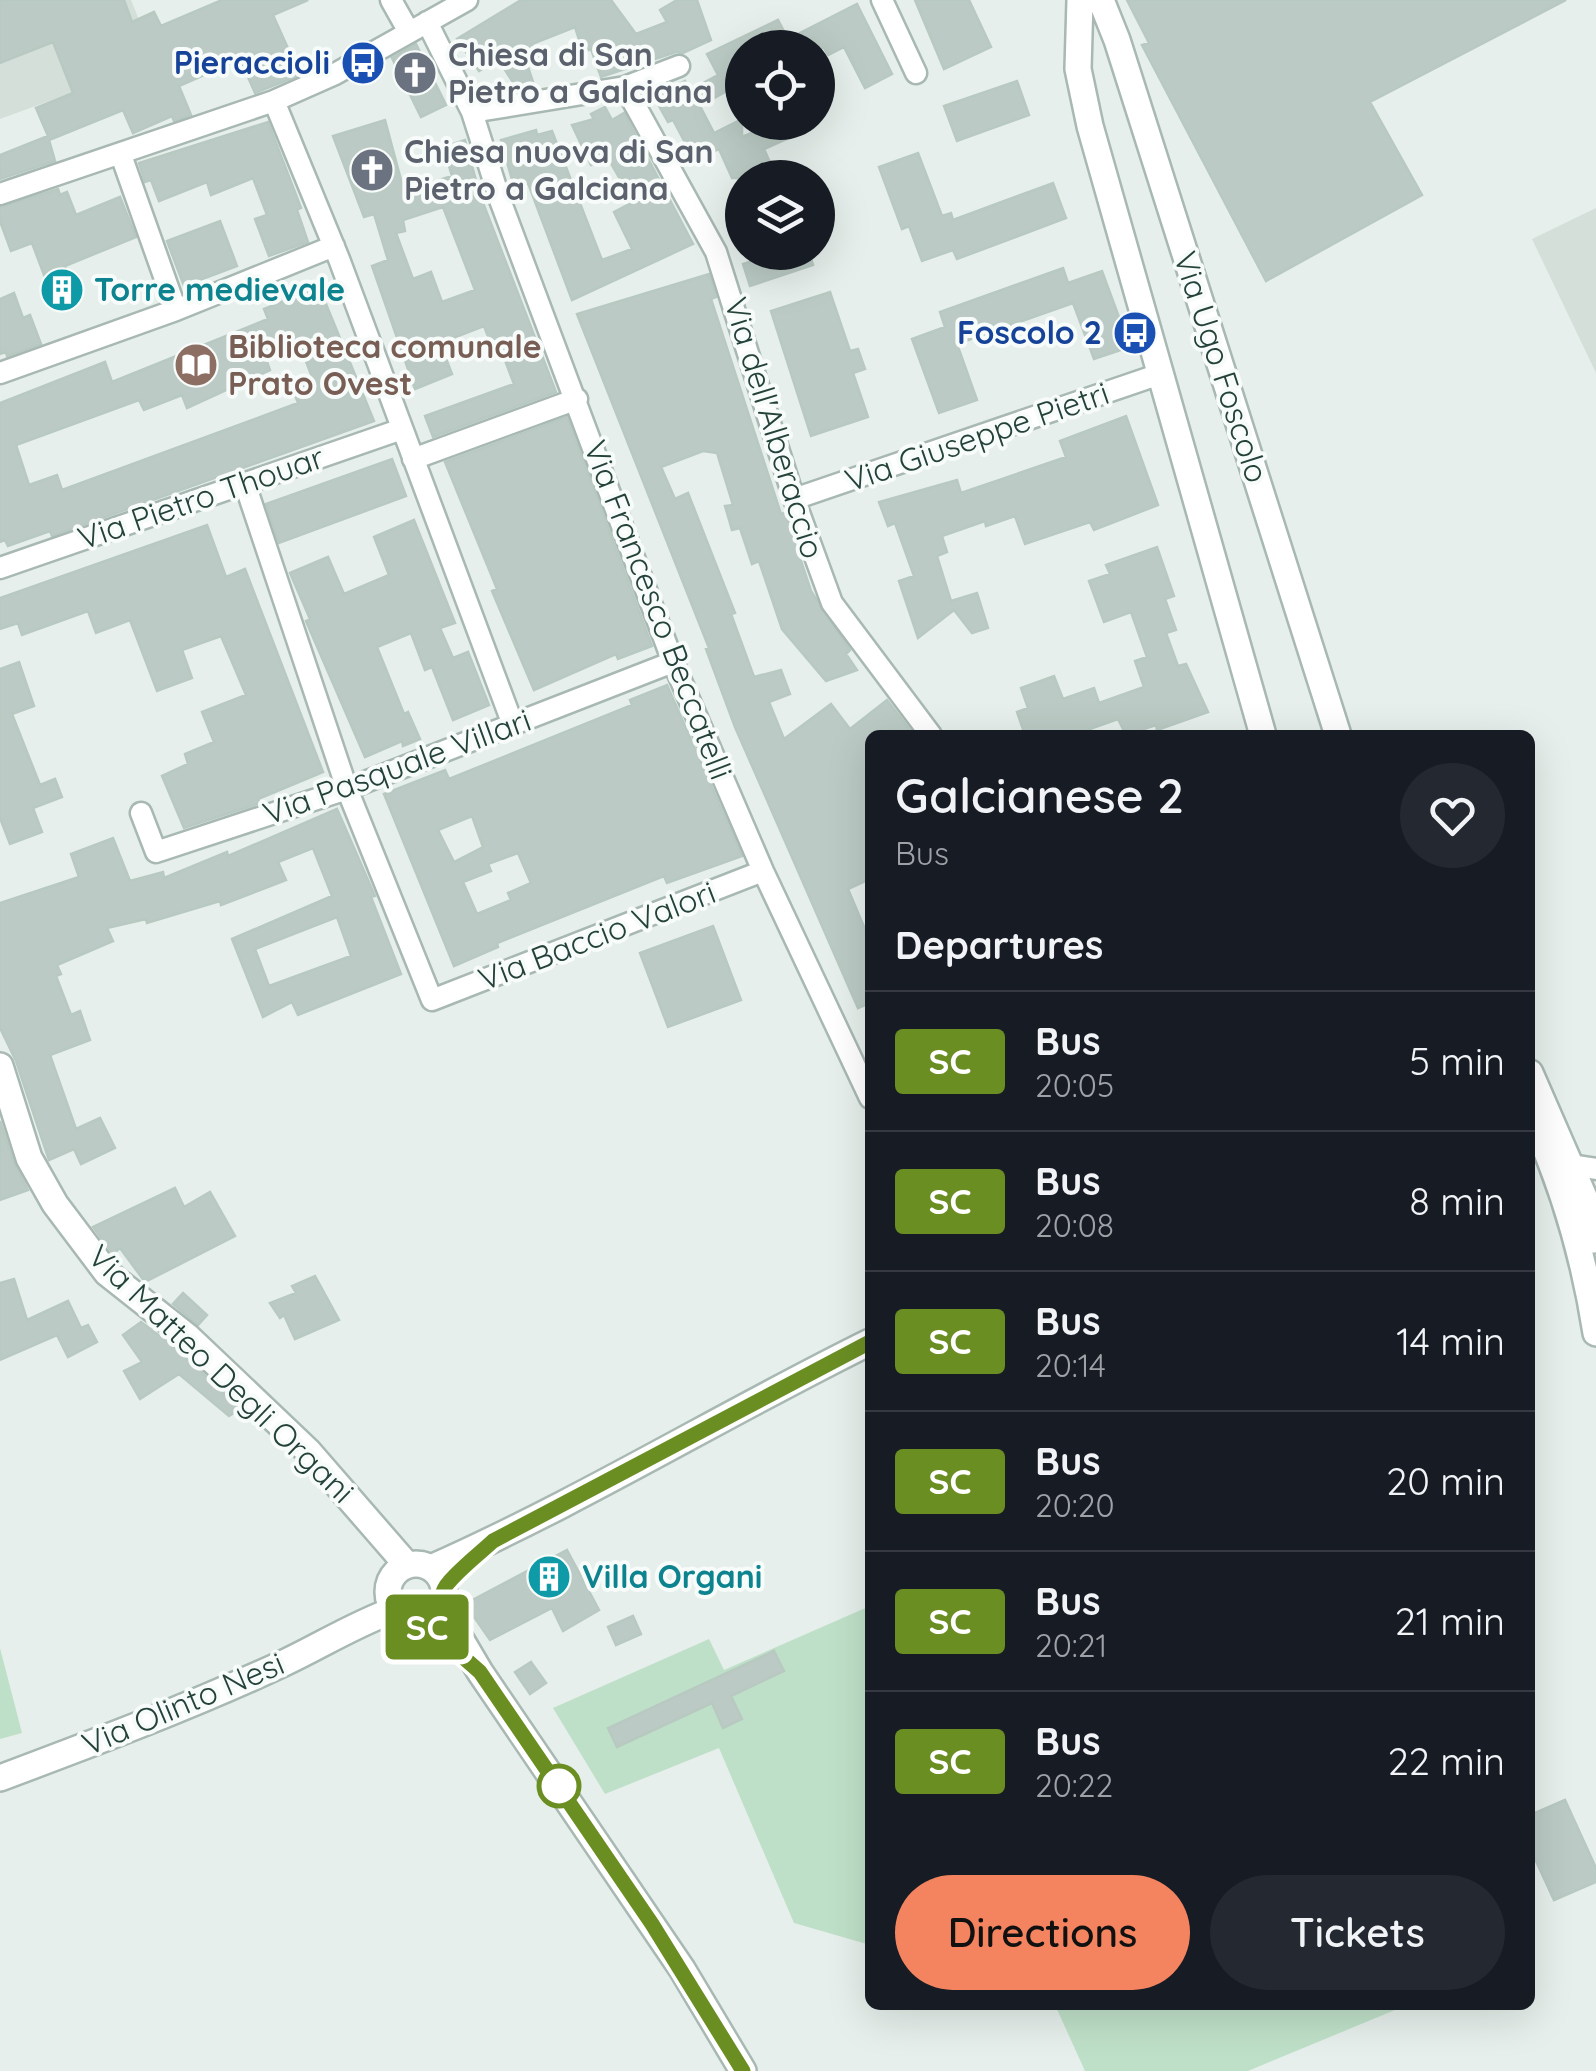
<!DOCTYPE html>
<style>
body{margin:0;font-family:Quicksand,sans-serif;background:#242831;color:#f1f3f6;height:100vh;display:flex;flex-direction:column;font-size:38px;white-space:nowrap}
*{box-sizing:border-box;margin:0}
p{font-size:32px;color:#9ea1a6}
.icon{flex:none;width:55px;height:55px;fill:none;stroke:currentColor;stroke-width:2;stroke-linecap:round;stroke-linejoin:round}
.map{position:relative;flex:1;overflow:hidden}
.details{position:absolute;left:865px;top:730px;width:670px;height:1280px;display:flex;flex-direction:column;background:#171b24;border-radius:15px;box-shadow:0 10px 40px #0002}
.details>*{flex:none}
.badge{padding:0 20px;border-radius:8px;font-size:35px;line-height:65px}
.buttons{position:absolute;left:725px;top:30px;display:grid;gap:20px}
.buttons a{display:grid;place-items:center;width:110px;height:110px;border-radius:50%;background:#171b24;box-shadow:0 10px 40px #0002;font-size:50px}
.map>.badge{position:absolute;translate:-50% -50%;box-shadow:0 0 0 5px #fff}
h2{padding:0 30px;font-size:38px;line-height:90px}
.round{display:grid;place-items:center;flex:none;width:105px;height:105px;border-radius:52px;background:#242831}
.headline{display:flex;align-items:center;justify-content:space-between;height:170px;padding:0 30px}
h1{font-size:48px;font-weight:600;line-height:75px}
.button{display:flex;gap:20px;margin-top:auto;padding:20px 30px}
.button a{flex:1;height:115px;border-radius:60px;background:#f4845f;color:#111;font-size:40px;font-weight:600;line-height:115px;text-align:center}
.button a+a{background:#242831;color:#f1f3f6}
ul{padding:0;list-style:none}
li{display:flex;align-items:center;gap:30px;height:140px;padding:0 30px;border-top:2px solid #363941}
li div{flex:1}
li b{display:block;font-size:38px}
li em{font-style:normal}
li .badge{min-width:110px;font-weight:700;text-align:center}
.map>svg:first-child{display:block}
</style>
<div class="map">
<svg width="1596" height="2071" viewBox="0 0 1596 2071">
<rect width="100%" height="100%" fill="#e6efeb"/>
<path fill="#d4dfda" d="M 0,0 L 131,0 L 156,62 L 0,119 Z
M 1596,208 L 1596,373 L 1532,239 Z"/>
<path fill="#bfe0c8" d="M 870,1606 L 870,1945 L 794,1923 L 719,1748 L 605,1794 L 553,1708 L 709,1639 L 724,1670 Z
M 0,1648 L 22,1733 L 0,1739 Z
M 1055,2005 L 1407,2005 L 1248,2071 L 1085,2071 Z"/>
<path fill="#bbcac4" stroke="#b8c9c2" stroke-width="2.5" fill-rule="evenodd" d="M 0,0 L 124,0 L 132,22 L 154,12 L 161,26 L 222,0 L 308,0 L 273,15 L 300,75 L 255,93 L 240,59 L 179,86 L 191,115 L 174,121 L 172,116 L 133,133 L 123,110 L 49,140 L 55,161 L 0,179 L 0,155 L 48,136 L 36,108 L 73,93 L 53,42 L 0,63 Z
M 521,0 L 611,0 L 636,34 L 667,22 L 660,10 L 677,0 L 697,0 L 711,40 L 683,53 L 676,52 L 601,77 L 591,49 L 583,52 L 575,27 L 532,44 L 538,56 L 526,61 L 534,85 L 518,90 L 498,59 L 479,71 L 457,39 Z
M 915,0 L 969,0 L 991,47 L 944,69 Z
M 1127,0 L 1566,0 L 1370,102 L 1422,195 L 1266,281 L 1142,45 L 1149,43 Z
M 857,4 L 892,74 L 865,88 L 844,47 L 828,55 L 824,48 L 742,48 L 742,137 L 777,122 L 787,122 L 793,136 L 764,149 L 777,178 L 732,178 L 719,149 L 695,161 L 673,120 L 668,122 L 654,97 L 685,81 L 690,90 L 718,75 L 707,54 L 778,20 L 788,39 ZM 727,91 L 742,119 L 714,133 L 700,106 Z
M 416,44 L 446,105 L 421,117 L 392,58 Z
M 1017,81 L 1029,115 L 957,141 L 944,106 Z
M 605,107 L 612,120 L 624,113 L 693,244 L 572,300 L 528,183 L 514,187 L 501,140 L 536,130 L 537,135 L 552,131 L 602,260 L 632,249 L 614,212 L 633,202 L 609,160 L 591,165 L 572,125 L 594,119 L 591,114 Z
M 385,120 L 404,191 L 452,176 L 443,147 L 465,140 L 480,195 L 556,392 L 433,437 L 425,416 L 514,384 L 503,355 L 496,357 L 484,326 L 440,343 L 452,374 L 415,389 L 372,266 L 388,260 L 374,214 L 364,217 L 333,136 ZM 443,207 L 475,290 L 442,302 L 431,272 L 413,279 L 396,233 L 405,231 L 403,220 Z
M 268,122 L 301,208 L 297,210 L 308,242 L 269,256 L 255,219 L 267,215 L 253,178 L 211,195 L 207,182 L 159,201 L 151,180 L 145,182 L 139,163 Z
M 918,153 L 942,216 L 951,213 L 953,220 L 1053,183 L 1066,218 L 957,259 L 953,250 L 922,261 L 909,226 L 902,229 L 879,167 Z
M 58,189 L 60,195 L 67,192 L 76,215 L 120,197 L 136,237 L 65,266 L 76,296 L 55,304 L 32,243 L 11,251 L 0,221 L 0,207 Z
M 220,221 L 237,266 L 184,286 L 167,241 Z
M 766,252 L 809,252 L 813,265 L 750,286 L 743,264 L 767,256 Z
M 1063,268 L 1068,283 L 1102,271 L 1130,347 L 1094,359 L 1073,303 L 957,344 L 977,400 L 939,413 L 912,339 L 945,327 L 940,312 Z
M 709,274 L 716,297 L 711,299 L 781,514 L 785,513 L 811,591 L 850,650 L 846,654 L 857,670 L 826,681 L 782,629 L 759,561 L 752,564 L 740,528 L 732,530 L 725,506 L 733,505 L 717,453 L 703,451 L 661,467 L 675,499 L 688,493 L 735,613 L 731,614 L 754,677 L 781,670 L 790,694 L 769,702 L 784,739 L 831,704 L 850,729 L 887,700 L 914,735 L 870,735 L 870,879 L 848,889 L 870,941 L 870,1003 L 858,1008 L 735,727 L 706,649 L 709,648 L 577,314 Z
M 319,287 L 374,421 L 52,536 L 50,531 L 8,546 L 5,540 L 0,542 L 0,403 L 105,362 L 112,382 L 268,319 L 264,309 ZM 300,346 L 314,382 L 293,390 L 298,403 L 62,490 L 57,475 L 29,485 L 16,445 L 139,400 L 144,410 L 182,395 L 187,408 L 270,370 L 266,359 Z
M 830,292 L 850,351 L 858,349 L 865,369 L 853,373 L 868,417 L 811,436 L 771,311 Z
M 14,293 L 23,318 L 30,315 L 41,344 L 7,356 L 6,352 L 0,354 L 0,299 Z
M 1126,416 L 1158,505 L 1094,530 L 1090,522 L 1025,544 L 1015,516 L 986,526 L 985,521 L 942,536 L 947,552 L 937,556 L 951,601 L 977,593 L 988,628 L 972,633 L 954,610 L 918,638 L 899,581 L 914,576 L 895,523 L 888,526 L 879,502 L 957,480 L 961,493 L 1066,457 L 1060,441 Z
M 567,417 L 652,646 L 618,659 L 616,654 L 534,690 L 492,591 L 497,589 L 445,462 Z
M 392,459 L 406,496 L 279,543 L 266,504 Z
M 414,520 L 455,623 L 440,628 L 453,658 L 468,652 L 489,705 L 453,720 L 432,667 L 425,670 L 411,633 L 377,647 L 404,714 L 408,712 L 420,739 L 403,746 L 402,741 L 365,757 L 306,621 L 310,619 L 290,573 L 328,557 L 344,594 L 389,575 L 374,537 Z
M 207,525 L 226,577 L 245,569 L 323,772 L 258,799 L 260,803 L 184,828 L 162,776 L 188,764 L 185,754 L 214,742 L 202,712 L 246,695 L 221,636 L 182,650 L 192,678 L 157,691 L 130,620 L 96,633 L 88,611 L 22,635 L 18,623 L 0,629 L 0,598 Z
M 1157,547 L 1174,596 L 1165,599 L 1176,630 L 1166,633 L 1178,666 L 1186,664 L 1208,712 L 1157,730 L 1156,725 L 1126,735 L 1118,719 L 1073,735 L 1025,735 L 1017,712 L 1028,708 L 1021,688 L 1054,676 L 1063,699 L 1094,688 L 1099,703 L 1144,687 L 1135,661 L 1147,657 L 1131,612 L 1104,622 L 1089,581 L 1110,574 L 1106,565 Z
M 19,662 L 34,706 L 12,714 L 40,785 L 55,779 L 62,797 L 33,808 L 42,832 L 10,844 L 0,818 L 0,669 Z
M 667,685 L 742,856 L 667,883 L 664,876 L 497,943 L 498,947 L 454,966 L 384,794 L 445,770 L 449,779 L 632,705 L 630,700 ZM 472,816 L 483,847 L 454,862 L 438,830 ZM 518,853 L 531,883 L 508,893 L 511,900 L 477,914 L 463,882 L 491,871 L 488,864 Z
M 337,809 L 375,896 L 371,897 L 401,974 L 298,1015 L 292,1002 L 263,1017 L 232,939 L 332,896 L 313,848 L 278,862 L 286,880 L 221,905 L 220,901 L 147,923 L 146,919 L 107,928 L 113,941 L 57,965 L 61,974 L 56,976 L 71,1015 L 80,1011 L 90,1040 L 50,1055 L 76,1129 L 100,1118 L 115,1148 L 81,1164 L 74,1149 L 49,1160 L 16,1061 L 0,1028 L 0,903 L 79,877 L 71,854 L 113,838 L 130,881 L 163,872 L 164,878 L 227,852 L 228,856 ZM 337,917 L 351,956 L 269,986 L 255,949 Z
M 713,926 L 741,1000 L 668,1027 L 640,953 Z
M 0,1121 L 14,1163 L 28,1190 L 0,1200 Z
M 175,1188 L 184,1207 L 210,1192 L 235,1236 L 145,1282 L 120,1248 L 113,1254 L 93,1227 Z
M 315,1276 L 339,1320 L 295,1339 L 284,1315 L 280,1318 L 270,1303 L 296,1293 L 292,1286 Z
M 14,1279 L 27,1320 L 68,1301 L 81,1328 L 88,1325 L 97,1342 L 68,1357 L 57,1335 L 0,1360 L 0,1283 Z
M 183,1293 L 207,1315 L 198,1325 L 173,1304 Z
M 141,1322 L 177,1349 L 240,1409 L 229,1416 L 179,1374 L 140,1399 L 124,1371 L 142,1362 L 123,1335 Z
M 567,1550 L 599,1610 L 563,1631 L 552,1608 L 490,1640 L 465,1604 Z
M 633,1616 L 641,1634 L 616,1645 L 608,1627 Z
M 774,1651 L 784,1671 L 731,1696 L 742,1719 L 723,1728 L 712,1703 L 617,1747 L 608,1728 Z
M 531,1662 L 546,1683 L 530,1694 L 515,1672 Z
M 1565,1800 L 1596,1868 L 1596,1882 L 1554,1900 L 1530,1848 L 1530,1815 Z"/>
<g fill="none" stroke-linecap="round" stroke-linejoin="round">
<defs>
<path id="minor" d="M 391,0 L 409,32
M 882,0 L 916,73
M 427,22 L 472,112 L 500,200 L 673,662 L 763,871 L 870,1098
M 625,87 L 679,66
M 274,101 L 339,259 L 513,725
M 472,112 L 625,87 L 716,252 L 794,499 L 832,603 L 931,735
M 121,155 L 176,310
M 0,194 L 274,101 L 335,74 L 467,0
M 0,373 L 176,310 L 334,246
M 413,459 L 577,399
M 245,484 L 347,789 L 432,1000 L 763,871
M 794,499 L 1160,374
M 0,568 L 402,429
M 141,813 L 156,852 L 347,789 L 673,662
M 1571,1165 L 1596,1169"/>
<path id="tertiary" d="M 1080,0 L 1078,69 L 1090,126 L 1263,735
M 1101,0 L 1117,40 L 1338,735
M 0,1066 L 29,1158 L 55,1204 L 107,1273 L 188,1337 L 308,1451 L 407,1565
M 1530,1073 L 1585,1199 L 1594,1240
M 1530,1113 C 1563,1184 1584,1256 1596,1333
M388 1592a28 28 0 1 1 56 0a28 28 0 1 1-56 0Z
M 431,1568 C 582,1501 722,1415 870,1342
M 441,1606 L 480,1672 L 682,1969 L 743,2071
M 0,1778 C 96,1742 192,1706 284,1663 C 322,1645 355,1624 394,1610"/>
</defs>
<use href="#minor" stroke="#a8b8b2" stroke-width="25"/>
<use href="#tertiary" stroke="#a8b8b2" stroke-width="30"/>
<use href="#minor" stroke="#fff" stroke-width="20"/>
<use href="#tertiary" stroke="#fff" stroke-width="25"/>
</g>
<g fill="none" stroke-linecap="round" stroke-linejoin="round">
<defs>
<path id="line" d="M 743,2071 L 652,1924 L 480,1672 L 421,1620 C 448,1607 435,1597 449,1582 C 462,1567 479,1554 493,1541 L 870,1342"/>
</defs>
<use href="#line" stroke="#fff" stroke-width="22"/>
<use href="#line" stroke="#6b8e23" stroke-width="15"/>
</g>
<defs>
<symbol id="bus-disc" viewBox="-11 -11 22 22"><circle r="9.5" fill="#1a4fb4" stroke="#f7fbf9"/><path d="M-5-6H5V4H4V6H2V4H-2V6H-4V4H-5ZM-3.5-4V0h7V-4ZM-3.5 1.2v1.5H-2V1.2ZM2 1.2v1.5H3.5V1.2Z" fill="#fff"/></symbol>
<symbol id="church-disc" viewBox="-11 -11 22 22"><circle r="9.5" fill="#6b7280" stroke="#f7fbf9"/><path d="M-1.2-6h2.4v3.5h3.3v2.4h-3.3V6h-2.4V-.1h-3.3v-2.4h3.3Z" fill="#fff"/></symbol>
<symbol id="building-disc" viewBox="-11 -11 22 22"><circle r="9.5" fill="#0f9aa8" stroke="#f7fbf9"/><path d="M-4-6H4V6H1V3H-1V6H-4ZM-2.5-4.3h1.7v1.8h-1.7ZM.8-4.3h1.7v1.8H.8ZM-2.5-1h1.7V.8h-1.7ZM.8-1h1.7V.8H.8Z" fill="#fff"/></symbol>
<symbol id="library-disc" viewBox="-11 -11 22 22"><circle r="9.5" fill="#8d6e63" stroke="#f7fbf9"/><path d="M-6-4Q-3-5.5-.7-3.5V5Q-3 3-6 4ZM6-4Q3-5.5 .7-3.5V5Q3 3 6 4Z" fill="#fff"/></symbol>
</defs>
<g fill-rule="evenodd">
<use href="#bus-disc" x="338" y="38" width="50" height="50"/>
<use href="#church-disc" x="390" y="48" width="50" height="50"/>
<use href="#church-disc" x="347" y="145" width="50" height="50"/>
<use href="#building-disc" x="37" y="265" width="50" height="50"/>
<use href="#bus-disc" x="1110" y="308" width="50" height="50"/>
<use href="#library-disc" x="171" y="340" width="50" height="50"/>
<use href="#building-disc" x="524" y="1552" width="50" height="50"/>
</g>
<circle fill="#fff" stroke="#6b8e23" stroke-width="5" cx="559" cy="1786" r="20"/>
<g text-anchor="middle" stroke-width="8" stroke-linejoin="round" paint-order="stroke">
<g font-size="32" font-weight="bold" fill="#5b616d" stroke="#f7fbf9" text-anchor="start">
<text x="448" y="66">Chiesa di San<tspan x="448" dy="37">Pietro a Galciana</tspan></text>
<text x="404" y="163">Chiesa nuova di San<tspan x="404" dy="37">Pietro a Galciana</tspan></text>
</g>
<g font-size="32" font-weight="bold" fill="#164399" stroke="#f7fbf9" text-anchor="end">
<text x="330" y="74">Pieraccioli</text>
<text x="1102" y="344">Foscolo 2</text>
</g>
<g font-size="32" font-weight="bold" fill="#0d838f" stroke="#f7fbf9" text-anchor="start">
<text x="94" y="301">Torre medievale</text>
<text x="582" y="1588">Villa Organi</text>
</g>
<g font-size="32" font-weight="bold" fill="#785e54" stroke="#f7fbf9" text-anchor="start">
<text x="228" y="358">Biblioteca comunale<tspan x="228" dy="37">Prato Ovest</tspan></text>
</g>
<g font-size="32" fill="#24423a" stroke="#f7fbf9">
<text transform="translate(1221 367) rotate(72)" y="11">Via Ugo Foscolo</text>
<text transform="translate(774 428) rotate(73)" y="11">Via dell'Alberaccio</text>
<text transform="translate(977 437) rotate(-19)" y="11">Via Giuseppe Pietri</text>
<text transform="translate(201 498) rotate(-19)" y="11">Via Pietro Thouar</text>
<text transform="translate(658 610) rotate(69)" y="11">Via Francesco Beccatelli</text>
<text transform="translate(397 767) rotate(-20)" y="11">Via Pasquale Villari</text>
<text transform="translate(597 936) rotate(-21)" y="11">Via Baccio Valori</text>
<text transform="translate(221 1374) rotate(44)" y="11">Via Matteo Degli Organi</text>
<text transform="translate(183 1704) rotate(-23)" y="11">Via Olinto Nesi</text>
</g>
</g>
</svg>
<div class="buttons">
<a><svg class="icon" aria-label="locate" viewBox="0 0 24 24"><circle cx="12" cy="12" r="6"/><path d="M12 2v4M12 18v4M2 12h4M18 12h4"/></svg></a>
<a><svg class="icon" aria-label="layers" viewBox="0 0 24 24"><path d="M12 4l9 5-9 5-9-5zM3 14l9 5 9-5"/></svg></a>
</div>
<b class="badge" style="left:427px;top:1627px;background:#6b8e23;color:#fff">SC</b>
<section class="details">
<div class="headline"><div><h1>Galcianese 2</h1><p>Bus</p></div><a class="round"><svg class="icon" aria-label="heart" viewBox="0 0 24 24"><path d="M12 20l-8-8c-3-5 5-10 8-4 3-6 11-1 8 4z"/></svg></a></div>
<h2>Departures</h2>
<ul>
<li><span class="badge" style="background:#6b8e23;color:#fff">SC</span><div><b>Bus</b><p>20:05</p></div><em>5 min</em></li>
<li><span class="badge" style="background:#6b8e23;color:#fff">SC</span><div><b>Bus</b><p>20:08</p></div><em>8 min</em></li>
<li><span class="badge" style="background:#6b8e23;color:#fff">SC</span><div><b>Bus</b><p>20:14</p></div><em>14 min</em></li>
<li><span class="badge" style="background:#6b8e23;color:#fff">SC</span><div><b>Bus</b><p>20:20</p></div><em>20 min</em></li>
<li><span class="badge" style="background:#6b8e23;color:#fff">SC</span><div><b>Bus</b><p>20:21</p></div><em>21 min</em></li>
<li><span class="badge" style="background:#6b8e23;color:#fff">SC</span><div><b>Bus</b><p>20:22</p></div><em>22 min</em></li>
</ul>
<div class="button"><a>Directions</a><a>Tickets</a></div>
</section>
</div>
